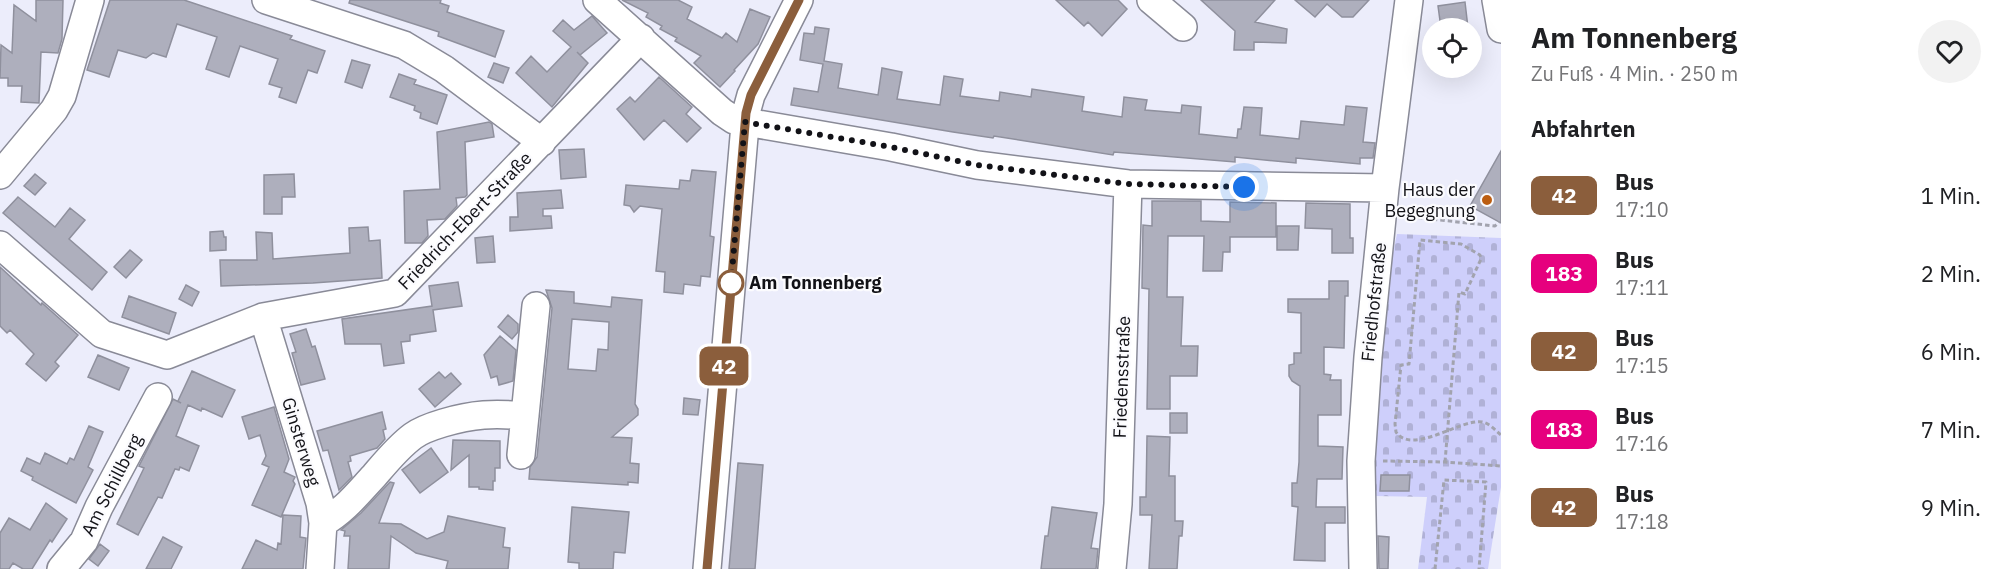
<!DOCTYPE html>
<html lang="de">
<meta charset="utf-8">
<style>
body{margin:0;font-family:"IBM Plex Sans",sans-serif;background:#f2f2f2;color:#202124;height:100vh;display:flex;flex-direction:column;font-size:22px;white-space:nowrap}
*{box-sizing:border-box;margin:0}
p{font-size:20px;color:#757577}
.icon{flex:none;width:33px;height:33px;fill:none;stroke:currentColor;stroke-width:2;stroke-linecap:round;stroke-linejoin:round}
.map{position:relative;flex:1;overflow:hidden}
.sheet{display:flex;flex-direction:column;background:#fff;width:510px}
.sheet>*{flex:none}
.badge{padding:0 12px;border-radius:9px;font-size:21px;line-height:39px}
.controls{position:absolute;left:1422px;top:18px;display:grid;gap:12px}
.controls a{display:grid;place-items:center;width:60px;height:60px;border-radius:50%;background:#fff;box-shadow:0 6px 24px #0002;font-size:30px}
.you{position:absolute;width:30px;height:30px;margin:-15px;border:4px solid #fff;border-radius:50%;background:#1a73e8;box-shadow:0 0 0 9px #1a73e833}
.map>.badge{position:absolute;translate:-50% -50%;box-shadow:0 0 0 3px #fff}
h2{padding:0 30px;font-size:22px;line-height:54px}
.round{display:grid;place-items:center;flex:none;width:63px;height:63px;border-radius:32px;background:#f2f2f2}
.headline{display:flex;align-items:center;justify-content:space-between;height:102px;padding:0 30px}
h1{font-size:28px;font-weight:800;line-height:45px}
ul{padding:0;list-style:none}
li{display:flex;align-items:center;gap:18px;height:78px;padding:0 30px}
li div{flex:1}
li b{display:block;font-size:22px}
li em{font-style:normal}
li .badge{min-width:66px;font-weight:700;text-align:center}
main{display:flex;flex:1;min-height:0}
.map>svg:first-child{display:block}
</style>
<main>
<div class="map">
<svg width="1501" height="569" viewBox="0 0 1501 569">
<defs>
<pattern id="cemetery-stones" width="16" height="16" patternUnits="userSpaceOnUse" patternTransform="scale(1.5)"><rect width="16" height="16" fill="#cecffb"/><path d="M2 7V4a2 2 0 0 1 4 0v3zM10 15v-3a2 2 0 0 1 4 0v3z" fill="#b0b1d6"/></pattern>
</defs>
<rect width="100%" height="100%" fill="#ecedfb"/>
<path fill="url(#cemetery-stones)" d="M 1397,234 L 1501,238 L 1501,487 L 1488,569 L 1418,569 L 1427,497 L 1374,496 L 1374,462 L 1383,298 Z"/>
<path fill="#aeafbd" stroke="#8f909d" stroke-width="1.5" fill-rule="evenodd" d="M 36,0 L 63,0 L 62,39 L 58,53 L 41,52 L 39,103 L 21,102 L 22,86 L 8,86 L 8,78 L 0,78 L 1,45 L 12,53 L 14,5 L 36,21 Z
M 110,0 L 184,0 L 292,36 L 290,39 L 325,51 L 317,73 L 308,70 L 296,103 L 279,97 L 282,88 L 269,84 L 278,59 L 240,46 L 229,77 L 206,69 L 217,37 L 177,24 L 166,57 L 153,53 L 146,58 L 118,50 L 109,77 L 87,70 Z
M 350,0 L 441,0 L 440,3 L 449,6 L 447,12 L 504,31 L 495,57 L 438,36 L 439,32 L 349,3 Z
M 622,0 L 678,0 L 692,7 L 687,19 L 722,38 L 726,33 L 737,42 L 750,9 L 770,17 L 758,44 L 734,70 L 735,71 L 720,87 L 694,63 L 701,56 L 675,41 L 677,38 L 660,29 L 662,26 L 646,17 L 648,13 Z
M 1056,0 L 1118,0 L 1127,9 L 1102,36 L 1088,22 L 1084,26 Z
M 1201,0 L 1275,0 L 1255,22 L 1287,29 L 1286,43 L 1254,42 L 1254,50 L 1234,50 L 1235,31 Z
M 1295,0 L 1369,0 L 1353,17 L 1342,17 L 1327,4 L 1315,17 Z
M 1465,2 L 1468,28 L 1441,28 L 1438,6 Z
M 592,16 L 607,33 L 580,55 L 577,52 L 588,63 L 552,107 L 516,73 L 531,56 L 547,72 L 571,47 L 553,31 L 563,20 L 574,30 Z
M 815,27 L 829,29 L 824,61 L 842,64 L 838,88 L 878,95 L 882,68 L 902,72 L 897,99 L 940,105 L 944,76 L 963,79 L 960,96 L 999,101 L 1000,92 L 1031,97 L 1032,89 L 1084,97 L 1082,111 L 1122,117 L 1124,97 L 1147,100 L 1145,110 L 1181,113 L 1182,105 L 1201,107 L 1199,134 L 1237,138 L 1238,129 L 1241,129 L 1244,107 L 1262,108 L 1260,135 L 1299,139 L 1301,121 L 1344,125 L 1346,106 L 1367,108 L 1363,142 L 1375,143 L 1373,158 L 1360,158 L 1360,164 L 1296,158 L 1296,163 L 1235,157 L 1235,162 L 1114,152 L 1113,155 L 994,136 L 993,138 L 953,132 L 791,105 L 794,88 L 818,92 L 823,64 L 800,60 L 804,33 L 814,34 Z
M 352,60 L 370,65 L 362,88 L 345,82 Z
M 494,63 L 509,68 L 503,83 L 488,77 Z
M 399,74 L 416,80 L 414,84 L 447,95 L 437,124 L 420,118 L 421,113 L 414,110 L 415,106 L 390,97 Z
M 659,77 L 692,107 L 686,114 L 701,128 L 687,142 L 664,120 L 644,140 L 617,109 L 630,97 L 635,102 Z
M 489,122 L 492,124 L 494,137 L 465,142 L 467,195 L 465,197 L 456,198 L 457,206 L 445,219 L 427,220 L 428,236 L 422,243 L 405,243 L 404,191 L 440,189 L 437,132 Z
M 584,149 L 586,177 L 561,179 L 559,150 Z
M 1501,151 L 1501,223 L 1470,206 Z
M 692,170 L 716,172 L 710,236 L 714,237 L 710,277 L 701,276 L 700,286 L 684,284 L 683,294 L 664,292 L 665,272 L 656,271 L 662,209 L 640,206 L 634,212 L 630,206 L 624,205 L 626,185 L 679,189 L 680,180 L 690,181 Z
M 35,174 L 46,183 L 35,195 L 24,186 Z
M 294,174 L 295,197 L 282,197 L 282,214 L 264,214 L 264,175 Z
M 561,190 L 563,208 L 543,209 L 543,216 L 551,216 L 552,228 L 510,231 L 510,217 L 518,217 L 517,193 Z
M 18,197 L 55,227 L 70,208 L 85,220 L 69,239 L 107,272 L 92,290 L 3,213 Z
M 1152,201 L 1201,201 L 1201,221 L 1230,222 L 1230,202 L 1276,203 L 1276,237 L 1230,237 L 1230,252 L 1223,252 L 1222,271 L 1203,271 L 1204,236 L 1168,236 L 1167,297 L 1183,297 L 1181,346 L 1198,346 L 1197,376 L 1170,376 L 1170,409 L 1147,409 L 1149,289 L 1142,288 L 1143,225 L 1152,226 Z
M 1306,203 L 1350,204 L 1350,238 L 1353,238 L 1353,253 L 1332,253 L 1332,229 L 1305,228 Z
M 1277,226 L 1299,226 L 1298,250 L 1277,250 Z
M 368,227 L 369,241 L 380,240 L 382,278 L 313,283 L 221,286 L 220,260 L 257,260 L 256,232 L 272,233 L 273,259 L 350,253 L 349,228 Z
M 223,231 L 224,237 L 226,237 L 226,250 L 210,251 L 210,232 Z
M 493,236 L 495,262 L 477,263 L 475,238 Z
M 130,250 L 142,260 L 126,278 L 114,267 Z
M 0,267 L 41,305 L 42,303 L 78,335 L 55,362 L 59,366 L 46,381 L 26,364 L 34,354 L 10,330 L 7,333 L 0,326 Z
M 1329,281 L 1348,281 L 1348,296 L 1345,296 L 1344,348 L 1324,347 L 1324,374 L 1331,375 L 1330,380 L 1341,380 L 1341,415 L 1318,415 L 1318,446 L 1343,447 L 1342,479 L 1317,479 L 1316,507 L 1345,507 L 1345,523 L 1325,523 L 1325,561 L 1294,560 L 1298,507 L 1292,506 L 1292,483 L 1297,483 L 1299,462 L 1300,386 L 1292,381 L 1289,376 L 1289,365 L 1294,364 L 1294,353 L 1301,353 L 1301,313 L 1288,312 L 1288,299 L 1329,299 Z
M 458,282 L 462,306 L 433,310 L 436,331 L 410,335 L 410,341 L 401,342 L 404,363 L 384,366 L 381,344 L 345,344 L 342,319 L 432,306 L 429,286 Z
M 186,285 L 199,292 L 192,306 L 179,299 Z
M 546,290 L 574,292 L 574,303 L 611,307 L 612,297 L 642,300 L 635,404 L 638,409 L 638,415 L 612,437 L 632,438 L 630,463 L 639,464 L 638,483 L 628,482 L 628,485 L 529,479 L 530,467 L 537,457 L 552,308 ZM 572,319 L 609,322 L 608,350 L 598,349 L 596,371 L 568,369 Z
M 129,296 L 176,313 L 169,334 L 122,317 Z
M 508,315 L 518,324 L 518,332 L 512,339 L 498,327 Z
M 306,329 L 312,347 L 315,346 L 325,379 L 301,385 L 292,353 L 296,352 L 290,334 Z
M 500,336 L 516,350 L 513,381 L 499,385 L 497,376 L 491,378 L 484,355 Z
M 98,355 L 129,368 L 119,390 L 88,377 Z
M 192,371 L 235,390 L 222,417 L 202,408 L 201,411 L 188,405 L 176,436 L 199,446 L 189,471 L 180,467 L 179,470 L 175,469 L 162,498 L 158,497 L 138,535 L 117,524 L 144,468 L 139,466 L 173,399 L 181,403 L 178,401 Z
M 439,372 L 445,378 L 451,373 L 461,384 L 435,407 L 419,389 Z
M 684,398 L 700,400 L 698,415 L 683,414 Z
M 274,407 L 289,459 L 284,472 L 295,477 L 293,481 L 295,484 L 281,517 L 252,505 L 269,467 L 262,464 L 266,456 L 260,435 L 249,439 L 242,417 Z
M 382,412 L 386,429 L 383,430 L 385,439 L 377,448 L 350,456 L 351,461 L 348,462 L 352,477 L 339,490 L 328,450 L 323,451 L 317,431 Z
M 1170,413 L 1187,413 L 1187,433 L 1170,433 Z
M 89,426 L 103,432 L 88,467 L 93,470 L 76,503 L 32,480 L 33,477 L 21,471 L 27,458 L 40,464 L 45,453 L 67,464 L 70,458 L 74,460 Z
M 1147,436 L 1170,437 L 1169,476 L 1175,476 L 1175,521 L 1183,521 L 1182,536 L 1179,536 L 1177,569 L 1149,569 L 1152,515 L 1140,515 L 1140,497 L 1146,497 Z
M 453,440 L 500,441 L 500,468 L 495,468 L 495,481 L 493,481 L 493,490 L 479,489 L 479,487 L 469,487 L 469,455 L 451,470 Z
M 431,448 L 448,472 L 420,493 L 402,470 Z
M 738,463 L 763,465 L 755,569 L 729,569 Z
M 1381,475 L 1410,475 L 1409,491 L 1380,491 Z
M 390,482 L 394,483 L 379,523 L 401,524 L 427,539 L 444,532 L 448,516 L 505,528 L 503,547 L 510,548 L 508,569 L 446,569 L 448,561 L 416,553 L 391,536 L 389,569 L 348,569 L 350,536 L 344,536 L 345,531 L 341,530 L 361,513 Z
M 46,503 L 67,519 L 52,542 L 50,540 L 32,569 L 23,569 L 13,563 L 9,569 L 0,569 L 0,533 L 9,518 L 30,530 Z
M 572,507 L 629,512 L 625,553 L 614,552 L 613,569 L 579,569 L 579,563 L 568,562 Z
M 1052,507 L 1097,513 L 1091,548 L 1098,549 L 1096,569 L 1041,569 L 1045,536 L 1048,536 Z
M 283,515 L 301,516 L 300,537 L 306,538 L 303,569 L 242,569 L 256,540 L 277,550 L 278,543 L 281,544 Z
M 1378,536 L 1389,537 L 1388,569 L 1379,569 Z
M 163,537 L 182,547 L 171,569 L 146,569 Z
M 100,544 L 109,551 L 98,566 L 89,559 Z"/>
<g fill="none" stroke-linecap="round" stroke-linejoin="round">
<defs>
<path id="minor" d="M 266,0 L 404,45 L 444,69 L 542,142
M 597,0 L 722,112 L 734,120 L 891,147 L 977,165 L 1128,184 L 1385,188
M 1151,0 L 1183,27
M 1496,0 L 1501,29
M 0,175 L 54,110 L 62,96 L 90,0
M 0,245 L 102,334 L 167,355 L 263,317 L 395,293 L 641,38
M 263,317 L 320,503 L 323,523 L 320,569
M 521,455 L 536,306
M 323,523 C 344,511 358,493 374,476 C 386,462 398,447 413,436 C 421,430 433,426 443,423 C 473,414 494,413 525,416
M 61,569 L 84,541 L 99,507 L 158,397
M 707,569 L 746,113 L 751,95 L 799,0
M 1112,569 L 1118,504 L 1128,184
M 1363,569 L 1361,461 L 1368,357 L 1385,188 L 1409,0"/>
</defs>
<use href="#minor" stroke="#898a97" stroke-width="30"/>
<path stroke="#a2a3ae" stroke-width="3" stroke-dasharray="4.5 3" stroke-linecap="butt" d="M 1403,216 L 1495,226 L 1499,222
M 1383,461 L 1445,462 L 1501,466
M 1445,462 L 1459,292 L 1465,294 L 1481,259 L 1480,255 L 1461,244 L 1420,240 L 1409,364 L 1401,365 L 1395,424 L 1396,432 C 1412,456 1462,418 1482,422 C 1489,423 1495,430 1501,435
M 1435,569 L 1444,480 L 1486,482 L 1479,569"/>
<use href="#minor" stroke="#fff" stroke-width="27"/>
</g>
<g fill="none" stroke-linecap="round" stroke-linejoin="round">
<defs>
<path id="line" d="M 707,569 L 746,113 L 751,95 L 799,0"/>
</defs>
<use href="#line" stroke="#fff" stroke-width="14"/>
<use href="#line" stroke="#8b5e3c" stroke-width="9"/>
<path stroke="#121217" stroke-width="6" stroke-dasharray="0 10.8" d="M 731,283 L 745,122 L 891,147 L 977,165 L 1128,184 L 1244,187"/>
</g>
<circle fill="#bc5e12" stroke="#fbfbfe" stroke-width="2" cx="1487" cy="200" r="6"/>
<circle fill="#fff" stroke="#8b5e3c" stroke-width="3" cx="731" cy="283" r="12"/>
<g text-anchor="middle" stroke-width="4.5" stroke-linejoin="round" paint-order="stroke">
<g font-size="18" fill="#121217" stroke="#fbfbfe" text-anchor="end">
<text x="1475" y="196">Haus der<tspan x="1475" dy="21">Begegnung</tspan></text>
</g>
<g font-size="18" fill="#121217" stroke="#fbfbfe">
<text transform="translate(465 221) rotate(-46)" y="6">Friedrich-Ebert-Straße</text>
<text transform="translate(1374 302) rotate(-84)" y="6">Friedhofstraße</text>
<text transform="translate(1122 377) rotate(-88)" y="6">Friedensstraße</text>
<text transform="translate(301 442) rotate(73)" y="6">Ginsterweg</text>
<text transform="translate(112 485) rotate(-63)" y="6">Am Schillberg</text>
</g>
<g font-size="18" font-weight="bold" fill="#121217" stroke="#fbfbfe" text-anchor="start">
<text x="749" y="289">Am Tonnenberg</text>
</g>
</g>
</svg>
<div class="controls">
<a><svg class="icon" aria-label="locate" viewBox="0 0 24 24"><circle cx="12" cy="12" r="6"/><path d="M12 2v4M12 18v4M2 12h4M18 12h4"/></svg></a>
</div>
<div class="you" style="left:1244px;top:187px"></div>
<b class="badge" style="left:724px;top:366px;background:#8b5e3c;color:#fff">42</b>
</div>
<section class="sheet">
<div class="headline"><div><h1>Am Tonnenberg</h1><p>Zu Fuß · 4 Min. · 250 m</p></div><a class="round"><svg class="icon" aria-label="heart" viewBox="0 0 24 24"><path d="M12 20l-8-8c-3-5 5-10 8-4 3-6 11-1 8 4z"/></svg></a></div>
<h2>Abfahrten</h2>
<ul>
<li><span class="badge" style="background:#8b5e3c;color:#fff">42</span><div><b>Bus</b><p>17:10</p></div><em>1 Min.</em></li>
<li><span class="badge" style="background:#e6007e;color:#fff">183</span><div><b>Bus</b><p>17:11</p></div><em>2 Min.</em></li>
<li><span class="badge" style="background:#8b5e3c;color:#fff">42</span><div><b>Bus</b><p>17:15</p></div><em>6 Min.</em></li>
<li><span class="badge" style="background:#e6007e;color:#fff">183</span><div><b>Bus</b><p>17:16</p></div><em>7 Min.</em></li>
<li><span class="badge" style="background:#8b5e3c;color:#fff">42</span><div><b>Bus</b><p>17:18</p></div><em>9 Min.</em></li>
</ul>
</section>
</main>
